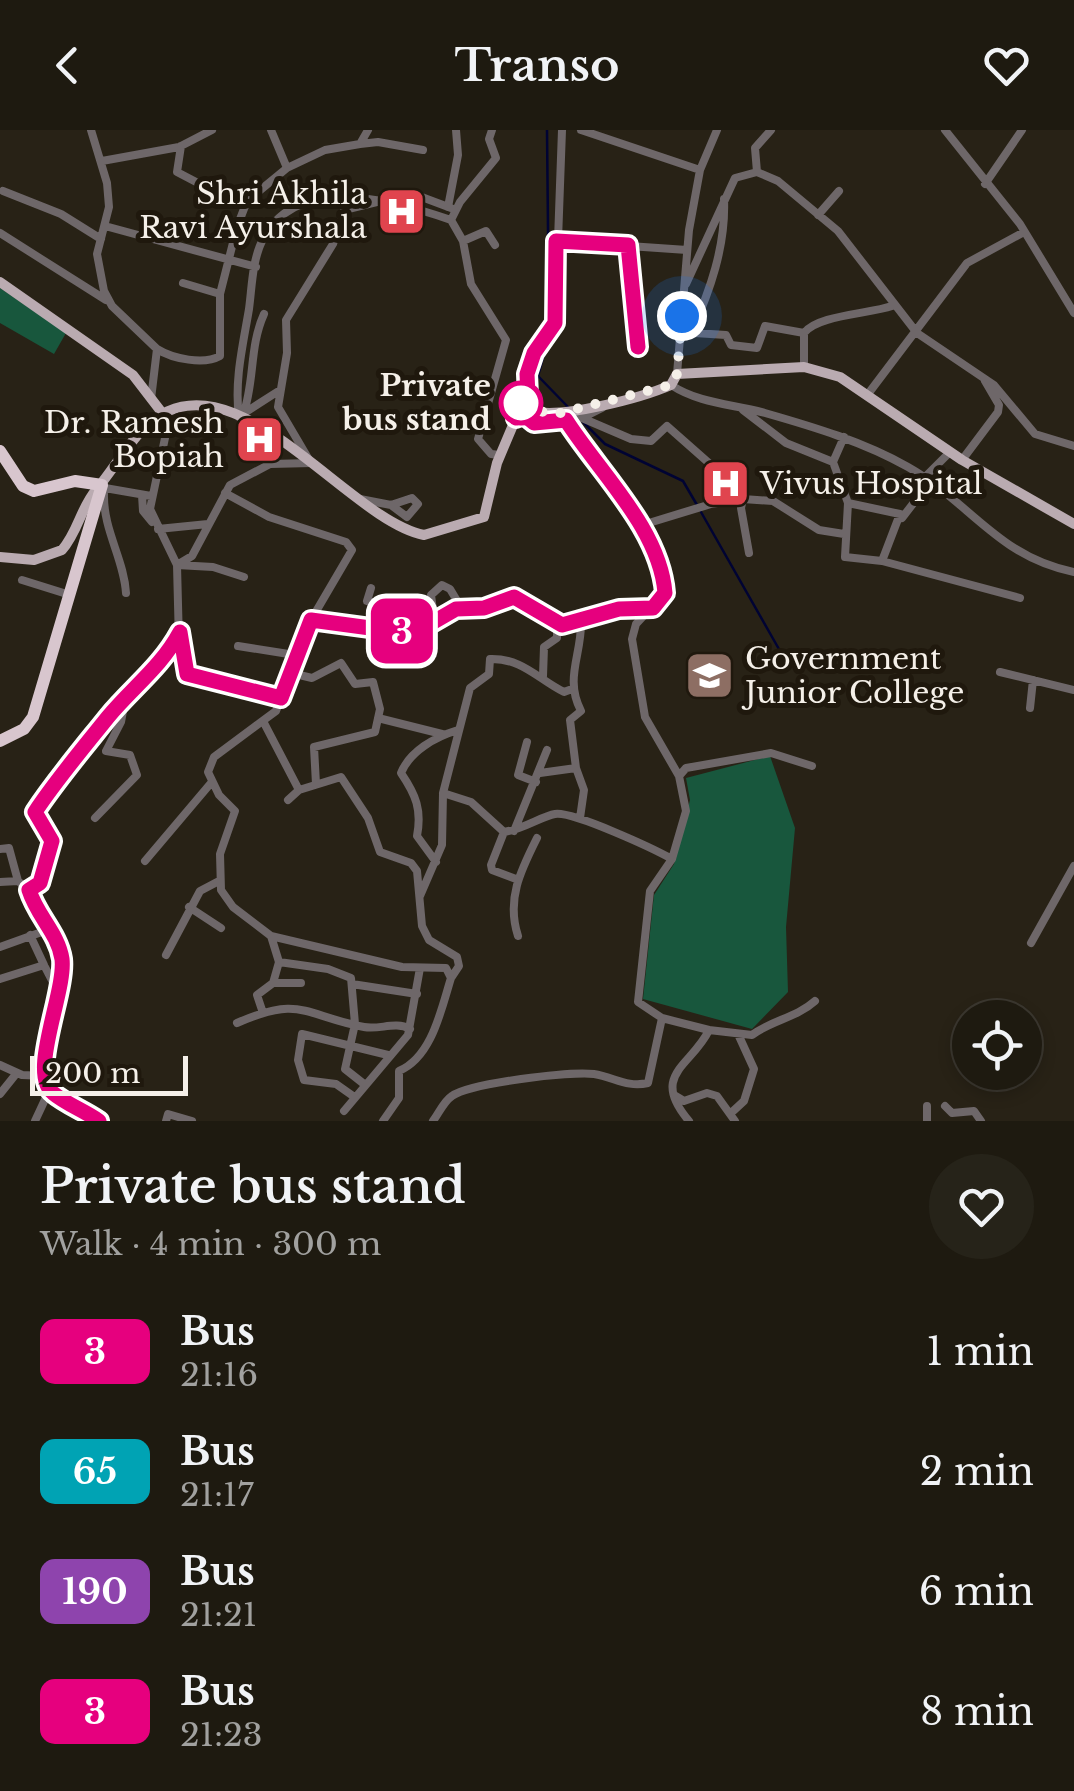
<!DOCTYPE html>
<meta charset="utf-8">
<style>
body{margin:0;font-family:"Libre Baskerville",serif;background:#262319;color:#f1f3f6;height:100vh;display:flex;flex-direction:column;font-size:38px;white-space:nowrap}
*{box-sizing:border-box;margin:0}
p{font-size:32px;color:#a1a19f}
.icon{flex:none;width:55px;height:55px;fill:none;stroke:currentColor;stroke-width:2;stroke-linecap:round;stroke-linejoin:round}
.map{position:relative;height:991px;overflow:hidden}
.panel{display:flex;flex-direction:column;background:#1e1a10;flex:1}
.panel>*{flex:none}
.badge{padding:0 20px;border-radius:15px;font-size:35px;line-height:65px}
.fabs{position:absolute;left:952px;top:870px;display:grid;gap:20px}
.fabs a{display:grid;place-items:center;width:90px;height:90px;border-radius:50%;background:#1e1a10;box-shadow:0 5px 15px #0003,0 0 0 2px #3c3830;font-size:50px}
.scale{position:absolute;left:30px;bottom:25px;width:158px;box-sizing:border-box;padding-left:10px;border:5px solid #f5f0e9;border-top:0;font-size:28px;line-height:35px;white-space:nowrap;color:#f5f0e9;-webkit-text-stroke:8px #1f180d;paint-order:stroke}
.you{position:absolute;width:50px;height:50px;margin:-25px;border:8px solid #fff;border-radius:50%;background:#1a73e8;box-shadow:0 0 0 15px #1a73e833}
.map>.badge{position:absolute;translate:-50% -50%;box-shadow:0 0 0 5px #fff}
.round{display:grid;place-items:center;flex:none;width:105px;height:105px;border-radius:52px;background:#262319}
.overview{display:flex;align-items:center;justify-content:space-between;height:170px;padding:0 40px}
h1{font-size:48px;font-weight:600;line-height:75px}
ul{padding:0;list-style:none}
li{display:flex;align-items:center;gap:30px;height:120px;padding:0 40px}
li div{flex:1}
li b{display:block;font-size:38px}
li em{font-style:normal}
li .badge{min-width:110px;font-weight:700;text-align:center}
header{display:flex;justify-content:space-between;align-items:center;height:130px;padding:0 40px;background:#1e1a10;font-size:45px;font-weight:600}
.map>svg:first-child{display:block}
</style>
<header><svg class="icon" aria-label="back" viewBox="0 0 24 24"><path d="M15 5l-7 7 7 7"/></svg>Transo<svg class="icon" aria-label="heart" viewBox="0 0 24 24"><path d="M12 20l-8-8c-3-5 5-10 8-4 3-6 11-1 8 4z"/></svg></header>
<div class="map">
<svg width="1074" height="991" viewBox="0 0 1074 991">
<rect width="100%" height="100%" fill="#282216"/>
<path fill="#18573d" d="M 0,158 L 66,203 L 54,224 L 0,193 Z
M 770,626 L 795,698 L 786,797 L 788,862 L 752,899 L 643,869 L 654,765 L 674,734 L 690,670 L 686,648 Z"/>
<g fill="none" stroke-linecap="round" stroke-linejoin="round">
<path stroke="#000333" stroke-width="2.5" d="M 547,0 L 549,198
M 549,206 L 538,246 L 569,278
M 582,291 L 605,314 L 683,351 L 697,375
M 701,382 L 784,528"/>
<path stroke="#6e6769" stroke-width="8" d="M 91,0 L 107,53 L 109,77 L 97,124 L 104,161 L 112,176 L 157,219 L 151,269
M 581,0 L 700,40
M 945,0 L 1020,94 L 1074,183
M 360,14 L 378,12 L 423,20
M 181,16 L 177,42 L 219,64 L 237,64 L 247,71
M 102,31 L 179,17 L 212,0
M 287,38 L 325,20 L 360,14 L 368,0
M 757,42 L 755,18 L 771,0
M 985,54 L 1022,0
M 3,61 L 61,84 L 101,109
M 411,63 L 451,78
M 448,77 L 458,25 L 456,0
M 818,85 L 839,61
M 451,90 L 460,72 L 496,28 L 489,9 L 492,0
M 105,96 L 256,137
M 0,103 L 106,170
M 463,111 L 486,101 L 495,115
M 556,111 L 687,120
M 627,115 L 638,217
M 183,153 L 220,164
M 686,154 L 735,48 L 757,42 L 778,51 L 838,101 L 917,203 L 994,255 L 1035,304 L 1074,316
M 679,202 L 726,205 L 731,215 L 757,218 L 765,196 L 804,203 C 817,185 869,184 892,176
M 691,203 C 710,161 726,116 724,69
M 804,203 L 804,237
M 157,219 C 173,229 204,235 220,226 L 220,164 L 237,97 L 247,71 L 287,38 L 271,0
M 677,244 L 689,100 L 700,40 L 717,0
M 671,255 C 700,274 733,274 765,283 C 814,297 864,312 908,337 C 970,372 998,427 1074,442
M 868,264 L 967,133 L 1024,102
M 528,266 L 527,244 L 534,223 L 555,193 L 562,0
M 602,278 L 582,288 L 631,309 L 651,311 L 667,296 L 744,364 L 741,378 L 749,423
M 743,280 L 786,313 L 833,332 L 848,373 L 900,384 L 882,431 L 1020,468
M 246,282 L 277,262
M 560,283 C 594,334 660,402 665,463 L 636,494 L 632,509 L 645,587 L 679,646 L 686,681 L 672,729 L 650,761 L 638,872 L 662,888 L 709,900 C 692,936 649,944 689,991
M 163,284 L 165,308 L 150,379 L 177,435 L 179,513 L 187,544 L 281,569
M 523,284 L 534,293 L 582,288
M 243,285 C 255,252 249,217 264,184
M 239,287 C 234,251 243,215 249,179 C 252,157 252,132 262,111 C 296,41 396,71 451,90 L 463,111 L 471,154 L 506,210 L 478,309 L 491,324 L 500,325
M 308,328 L 278,277 L 287,223 L 286,190 L 333,114 L 344,80 L 385,70
M 962,330 L 998,282 L 999,275 L 985,251
M 833,332 L 844,307
M 924,348 L 950,322
M 105,358 L 151,366
M 225,363 L 269,387 L 346,412 L 352,420 L 311,490 L 276,581 L 214,627 L 208,642 L 219,665 L 235,681 L 220,724 L 221,760 L 233,777 L 271,806 L 402,837 L 446,838 L 451,848 C 441,880 432,927 399,941 L 399,968 L 383,991
M 104,364 C 103,400 124,429 126,463
M 142,365 L 143,381 L 152,392
M 360,369 L 391,375 L 412,368 L 418,374 L 407,387 L 391,375
M 848,373 L 845,427 L 882,431
M 902,388 L 929,353
M 639,396 L 711,374 L 743,369 L 773,371 L 819,400 L 844,404
M 158,399 L 208,394
M 177,435 L 192,426 L 230,355 L 270,334 L 312,333
M 177,435 L 213,437 L 244,447
M 22,450 L 70,465
M 371,458 L 367,471 L 398,476 L 392,501
M 433,480 L 431,465 L 442,455 L 450,459 L 462,479
M 311,490 L 400,502 L 430,494 L 456,479 L 484,478 L 513,467 L 561,495 L 619,479 L 653,478
M 238,516 L 295,525
M 1000,542 L 1074,560
M 291,543 L 312,548 L 341,533 L 355,554 L 373,552 L 380,579 L 375,602 L 314,617 L 316,654
M 543,546 L 544,517 L 557,508 L 557,494
M 1030,578 L 1033,550
M 378,588 L 442,604
M 263,591 L 299,660
M 527,612 L 518,645 L 536,652
M 576,638 L 584,660 L 580,688
M 540,643 L 576,638 L 570,590 L 581,581 C 564,548 582,525 581,491
M 679,646 L 686,638 L 771,623 L 812,636
M 443,663 L 470,558 L 489,544 L 490,529 C 522,528 538,549 564,562 L 572,559
M 288,670 L 299,660 L 341,647 L 368,688 L 380,722 L 411,733 L 417,741 L 422,796 L 429,810 L 457,827 L 459,836 L 451,848
M 95,688 L 137,645 L 130,625 L 106,621 L 121,592 L 125,570
M 514,701 L 547,620
M 504,702 L 491,735 L 492,740 L 516,749
M 0,719 L 9,718 L 18,751
M 145,731 L 211,653
M 436,732 L 417,706 C 422,680 416,665 401,643 C 410,621 435,607 458,600
M 0,752 L 18,751 L 29,760 L 57,810 L 62,833 L 43,930 L 49,961 L 35,991
M 29,760 L 40,753 L 51,711 L 35,682 L 108,588 L 156,540 L 177,506
M 420,766 L 442,715 L 443,663 L 471,672 L 504,702 C 524,699 542,686 555,684 C 573,681 654,719 672,729
M 189,777 L 221,798
M 271,806 L 279,832 L 328,839 L 351,848 L 355,894 L 345,939 L 364,954
M 518,806 C 506,769 521,740 537,708
M 1031,813 L 1074,736
M 0,817 L 50,799
M 166,825 L 200,761 L 219,751
M 45,837 L 59,864
M 0,849 L 44,835 L 30,805
M 273,853 L 301,853
M 352,854 L 417,864
M 262,880 L 257,865 L 273,853 L 279,832
M 237,893 C 301,865 303,885 364,897 C 380,900 395,891 410,899
M 709,900 L 752,905 C 772,890 796,888 815,871
M 0,935 L 22,945 L 45,946
M 49,961 L 99,991
M 0,964 L 16,944
M 674,965 L 684,971 L 707,963 L 717,966 L 735,991
M 353,966 L 336,954 L 304,950 L 298,930 L 302,904 L 388,925
M 927,976 L 927,991
M 945,976 L 952,983 L 974,981 L 981,991
M 344,981 L 408,905 L 420,838
M 731,983 L 744,971 L 754,939 L 738,904
M 166,991 L 168,984 L 192,991
M 433,991 C 439,983 444,971 452,966 C 470,953 571,941 594,944 C 614,947 627,958 648,953 L 662,888"/>
<path stroke="#baabb1" stroke-width="10" d="M 0,152 L 133,245 L 163,284
M 528,266 L 532,281 L 516,288 Z
M 532,281 C 562,289 641,268 671,255 L 677,244 L 804,237 L 840,247 L 962,330 L 1074,394
M 0,427 L 34,430 L 62,420 C 78,402 81,377 96,360 C 112,341 125,318 143,299 C 229,212 346,390 424,405 L 484,387 L 497,333 L 516,288"/>
<path stroke="#d8c6ce" stroke-width="12" d="M 0,321 L 23,356 L 34,361 L 75,351 L 102,355 L 33,587 L 24,599 L 0,611"/>
</g>
<g fill="none" stroke-linecap="round" stroke-linejoin="round">
<defs>
<path id="line" d="M 99,991 C 85,981 66,974 53,963 C 28,943 66,862 62,829 C 58,803 37,786 29,760 L 40,753 L 52,711 L 35,682 C 56,650 84,617 108,587 C 133,557 161,537 180,502 L 187,544 L 281,568 L 311,490 L 400,502 L 430,494 L 456,479 L 484,478 L 514,467 L 562,495 L 619,479 L 653,478 L 665,463 C 660,399 599,342 566,290 L 534,293 L 523,284 L 516,288 L 528,266 L 527,244 L 534,223 L 555,193 L 556,111 L 628,115 L 638,217"/>
</defs>
<use href="#line" stroke="#fff" stroke-width="22"/>
<use href="#line" stroke="#e6007e" stroke-width="15"/>
<path stroke="#f5f0e9" stroke-width="10" stroke-dasharray="0 18" d="M 521,273 L 528,266 L 532,281 L 560,283 L 671,255 L 677,244 L 682,186"/>
</g>
<defs>
<symbol id="hospital-square" viewBox="-11 -11 22 22"><rect x="-9" y="-9" width="18" height="18" rx="4" fill="#e0444e" stroke="#1f180d"/><path d="M-5-5h3v3.5h4V-5h3V5h-3V1.5h-4V5h-3Z" fill="#fff"/></symbol>
<symbol id="university-square" viewBox="-11 -11 22 22"><rect x="-9" y="-9" width="18" height="18" rx="4" fill="#8d6e63" stroke="#1f180d"/><path d="M0-5L7-2L0 1L-7-2ZM-4 1L0 2.5L4 1V4Q0 6-4 4Z" fill="#fff"/></symbol>
</defs>
<g fill-rule="evenodd">
<use href="#hospital-square" x="374" y="54" width="55" height="55"/>
<use href="#hospital-square" x="232" y="282" width="55" height="55"/>
<use href="#hospital-square" x="698" y="326" width="55" height="55"/>
<use href="#university-square" x="682" y="518" width="55" height="55"/>
</g>
<circle fill="#fff" stroke="#e6007e" stroke-width="5" cx="521" cy="273" r="20"/>
<g text-anchor="middle" stroke-width="10" stroke-linejoin="round" paint-order="stroke">
<g font-size="30" fill="#f5f0e9" stroke="#1f180d" text-anchor="end">
<text x="367" y="74">Shri Akhila<tspan x="367" dy="34">Ravi Ayurshala</tspan></text>
<text x="224" y="303">Dr. Ramesh<tspan x="224" dy="34">Bopiah</tspan></text>
<text x="760" y="364" text-anchor="start">Vivus Hospital</text>
<text x="745" y="539" text-anchor="start">Government<tspan x="745" dy="34">Junior College</tspan></text>
</g>
<g font-size="30" font-weight="bold" fill="#f5f0e9" stroke="#1f180d" text-anchor="end">
<text x="491" y="266">Private<tspan x="491" dy="34">bus stand</tspan></text>
</g>
</g>
</svg>
<div class="fabs">
<a><svg class="icon" aria-label="locate" viewBox="0 0 24 24"><circle cx="12" cy="12" r="6"/><path d="M12 2v4M12 18v4M2 12h4M18 12h4"/></svg></a>
</div>
<div class="scale">200 m</div>
<div class="you" style="left:682px;top:186px"></div>
<b class="badge" style="left:402px;top:501px;background:#e6007e;color:#fff">3</b>
</div>
<section class="panel">
<div class="overview"><div><h1>Private bus stand</h1><p>Walk · 4 min · 300 m</p></div><a class="round"><svg class="icon" aria-label="heart" viewBox="0 0 24 24"><path d="M12 20l-8-8c-3-5 5-10 8-4 3-6 11-1 8 4z"/></svg></a></div>
<ul>
<li><span class="badge" style="background:#e6007e;color:#fff">3</span><div><b>Bus</b><p>21:16</p></div><em>1 min</em></li>
<li><span class="badge" style="background:#00a3b4;color:#fff">65</span><div><b>Bus</b><p>21:17</p></div><em>2 min</em></li>
<li><span class="badge" style="background:#8e44ad;color:#fff">190</span><div><b>Bus</b><p>21:21</p></div><em>6 min</em></li>
<li><span class="badge" style="background:#e6007e;color:#fff">3</span><div><b>Bus</b><p>21:23</p></div><em>8 min</em></li>
</ul>
</section>
